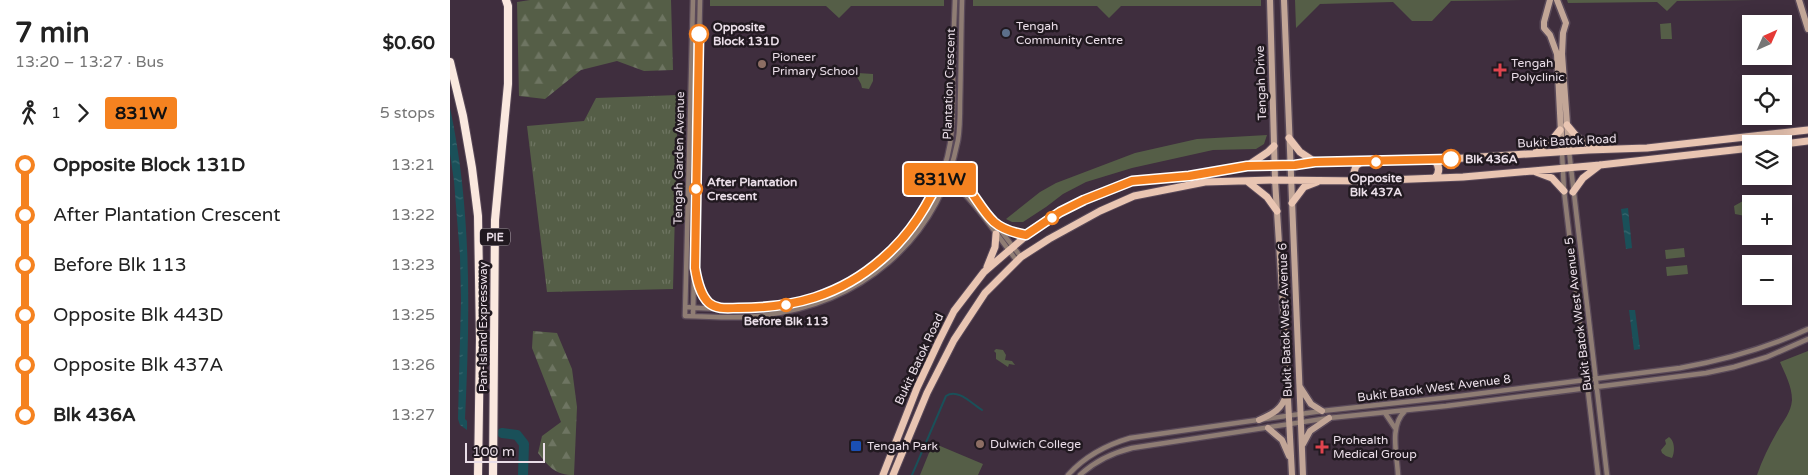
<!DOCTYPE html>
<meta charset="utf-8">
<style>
body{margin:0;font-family:"Varela Round",sans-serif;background:#f2f2f2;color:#222;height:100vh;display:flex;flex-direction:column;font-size:19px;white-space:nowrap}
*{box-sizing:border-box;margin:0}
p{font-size:16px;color:#767676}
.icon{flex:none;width:28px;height:28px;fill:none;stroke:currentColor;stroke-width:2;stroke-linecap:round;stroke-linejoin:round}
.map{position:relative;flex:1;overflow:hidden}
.details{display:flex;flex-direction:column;background:#fff;width:450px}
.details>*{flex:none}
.badge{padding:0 10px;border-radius:4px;font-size:18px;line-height:32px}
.needle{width:32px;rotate:45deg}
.controls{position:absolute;left:1292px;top:15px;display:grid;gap:10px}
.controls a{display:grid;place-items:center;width:50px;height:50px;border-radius:0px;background:#fff;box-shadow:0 2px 12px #0003;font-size:25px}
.scale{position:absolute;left:15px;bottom:12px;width:80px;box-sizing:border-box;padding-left:5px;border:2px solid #eadee8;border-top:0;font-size:14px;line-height:18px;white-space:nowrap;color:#eadee8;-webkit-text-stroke:4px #211920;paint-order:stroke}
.map>.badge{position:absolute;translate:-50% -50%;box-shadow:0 0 0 2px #fff}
.legs{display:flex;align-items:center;gap:8px;height:55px;padding:0 15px;font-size:16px}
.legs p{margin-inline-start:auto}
.head{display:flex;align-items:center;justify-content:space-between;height:85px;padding:0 15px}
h1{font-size:28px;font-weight:800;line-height:38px}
ul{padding:0 15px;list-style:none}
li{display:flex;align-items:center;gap:18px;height:50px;font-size:19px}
li i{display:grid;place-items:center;width:8px;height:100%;margin:0 6px;background:currentColor}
li i::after{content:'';width:12px;height:12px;margin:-6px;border:4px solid;border-radius:50%;background:#fff}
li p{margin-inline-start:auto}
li:first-child i{background:linear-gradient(#0000 50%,currentColor 0)}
li:last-child i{background:linear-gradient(currentColor 50%,#0000 0)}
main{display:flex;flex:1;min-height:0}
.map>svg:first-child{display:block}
</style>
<main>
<section class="details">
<div class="head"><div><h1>7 min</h1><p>13:20 – 13:27 · Bus</p></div><b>$0.60</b></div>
<div class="legs"><svg class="icon" aria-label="walk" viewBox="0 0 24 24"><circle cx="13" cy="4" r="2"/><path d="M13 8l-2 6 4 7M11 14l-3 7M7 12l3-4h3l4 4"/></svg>1<svg class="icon" aria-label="forward" viewBox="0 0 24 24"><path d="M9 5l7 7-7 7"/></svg><b class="badge" style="background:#f58220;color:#111">831W</b><p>5 stops</p></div>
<ul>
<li><i style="color:#f58220"></i><b>Opposite Block 131D</b><p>13:21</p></li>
<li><i style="color:#f58220"></i><span>After Plantation Crescent</span><p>13:22</p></li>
<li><i style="color:#f58220"></i><span>Before Blk 113</span><p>13:23</p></li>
<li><i style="color:#f58220"></i><span>Opposite Blk 443D</span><p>13:25</p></li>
<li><i style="color:#f58220"></i><span>Opposite Blk 437A</span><p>13:26</p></li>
<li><i style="color:#f58220"></i><b>Blk 436A</b><p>13:27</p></li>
</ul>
</section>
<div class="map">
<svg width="1358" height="475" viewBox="0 0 1358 475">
<defs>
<pattern id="grass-tufts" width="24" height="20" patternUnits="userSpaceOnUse" patternTransform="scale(1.25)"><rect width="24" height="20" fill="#555e47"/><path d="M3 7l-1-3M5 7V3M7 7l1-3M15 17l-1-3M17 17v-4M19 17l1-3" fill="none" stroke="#6e7562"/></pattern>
<pattern id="forest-firs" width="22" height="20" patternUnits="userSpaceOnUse" patternTransform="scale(1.25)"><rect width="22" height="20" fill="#555e47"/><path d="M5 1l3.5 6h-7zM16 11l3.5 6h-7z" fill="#6e7562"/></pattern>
<pattern id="water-ripples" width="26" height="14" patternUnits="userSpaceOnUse" patternTransform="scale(1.25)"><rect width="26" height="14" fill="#1a5059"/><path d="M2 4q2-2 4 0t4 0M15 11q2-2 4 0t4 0" fill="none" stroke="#3b6971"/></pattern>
</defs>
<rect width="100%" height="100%" fill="#3f2e3e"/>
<path fill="url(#grass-tufts)" d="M 228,95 L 223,289 L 97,292 L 77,126 L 134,121 L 146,98 Z"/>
<path fill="url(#forest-firs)" d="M 80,0 L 221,0 L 223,70 L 194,71 L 167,61 L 131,70 L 95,99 L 69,96 L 67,2 Z
M 83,331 L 107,333 L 122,369 L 127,407 L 124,475 C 105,475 99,467 88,453 L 92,436 L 111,422 L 82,348 Z"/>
<path fill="#555e47" d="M 260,0 L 494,0 L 494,6 L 401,6 L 389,18 L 376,6 L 260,6 Z
M 523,0 L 811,0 L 811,6 L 671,6 L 659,18 L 647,6 L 523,6 Z
M 845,0 L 1073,0 L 1001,1 L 982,21 L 962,21 L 943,2 L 870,4 L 846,28 Z
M 1117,0 L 1307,0 L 1227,1 L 1217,11 L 1207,2 L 1118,3 Z
M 1221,23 L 1222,39 L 1211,39 L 1210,24 Z
M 408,73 L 423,74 L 423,81 L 419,89 L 412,88 L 411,84 L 407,77 Z
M 817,135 L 814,144 L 806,149 L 763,150 L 682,168 L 636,182 L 613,194 L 596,207 L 573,222 L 562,222 L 556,219 L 590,192 L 606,183 L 685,153 L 747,139 Z
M 1293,201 L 1301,208 L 1300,217 L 1285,214 L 1284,206 Z
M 1234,248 L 1235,257 L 1216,259 L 1215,250 Z
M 1237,265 L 1238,274 L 1217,276 L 1216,267 Z
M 546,349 L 553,350 L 556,355 L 555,360 L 562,361 L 565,365 L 559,364 L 558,367 L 546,359 L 546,353 L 544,351 Z
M 1358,351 L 1358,475 L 1307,475 C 1312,460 1319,446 1327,432 C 1333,421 1341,413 1342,400 C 1342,386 1335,374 1330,362 Z
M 1219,437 C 1225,441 1225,452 1222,458 L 1216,456 L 1212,453 L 1211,450 L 1216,444 L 1215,440 Z
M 483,443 L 533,464 L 528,475 L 470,475 Z"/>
<path fill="url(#water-ripples)" d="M 0,108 C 22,210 20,316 15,419 L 17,421 L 17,430 L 10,425 L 8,419 L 11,300 L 10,256 L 4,181 L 0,154 Z
M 1178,208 L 1182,248 L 1176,249 L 1171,209 Z
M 1179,310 L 1185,310 L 1190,349 L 1184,350 Z"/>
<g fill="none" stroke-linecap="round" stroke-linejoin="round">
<path stroke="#1a5059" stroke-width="2" d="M 462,475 L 496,396 C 508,388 522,404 532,410"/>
<path stroke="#1a5059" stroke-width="10" d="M 52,433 L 67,435 L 74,444 L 73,475"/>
<defs>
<path id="street" d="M 243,0 L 235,316 C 259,316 284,319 307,316 C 409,306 488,242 508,140 C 510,128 510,115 510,102 C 511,68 511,34 512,0
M 1119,151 L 1157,475
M 1112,152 L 1114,191 L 1148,475
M 500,171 L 508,177 L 517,187 L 571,257
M 494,178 C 516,187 551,241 567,261
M 236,307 C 273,310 327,311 364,299 C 431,277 488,214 500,144 C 504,122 503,98 503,76 C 503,51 504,25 505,0
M 243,316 L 250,0
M 935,413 L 945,428
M 618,475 C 635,456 656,445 680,438 L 872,411 L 1010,396 L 1230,368 C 1274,360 1317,348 1358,329
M 630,475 C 645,461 662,453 682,448 L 879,418 L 996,406 L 1256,373 L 1284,367 L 1317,357 L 1358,339
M 948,475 C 947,454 939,426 955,411"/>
<path id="secondary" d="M 820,0 L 825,180 L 834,323 L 842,475
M 834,0 L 853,475
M 1100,0 L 1094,22 L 1094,28 L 1100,35 L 1107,54 L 1112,152
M 1107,0 L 1116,23 L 1113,33 L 1112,54 L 1119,151
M 1349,0 L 1358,29
M 850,387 L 861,404 L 872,411
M 809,420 C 822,414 832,410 836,395
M 818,428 L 832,440 L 839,456
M 853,444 L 860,431 L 879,418"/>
<path id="primary" d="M 1117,125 L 1127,137 L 1146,148
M 839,138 L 850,152 L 865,162
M 1334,144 L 1358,141
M 1086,152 L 1102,140 L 1110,130
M 984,160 C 990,166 990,172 985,178
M 911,162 L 906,166 L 904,172 L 907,178 L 912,181
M 797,166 L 818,152 L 824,146
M 1086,172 L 1102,178 L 1114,191
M 797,181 L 817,197 L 827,211
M 1123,192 L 1133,178 L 1150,165
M 842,203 L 854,187 L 867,182
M 544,223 L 561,232 L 576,235
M 537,267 L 545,247 L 546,234
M 433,475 L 467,388 L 489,341 L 504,311 L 534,272 L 584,229 L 611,212 L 634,200 L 681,181 L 739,176 L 797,166 L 845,165 L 865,162 L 984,160 L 1138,150 L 1197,148 L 1358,130
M 443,475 L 477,393 L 504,340 L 535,293 L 571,257 L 599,239 L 650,211 L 684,196 L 755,182 L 825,180 L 912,181 L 1013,177 L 1150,165 L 1301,148"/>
<path id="highway" d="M 0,62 L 13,116 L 22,168 L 28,216 L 30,339 L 28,475
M 43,475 L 45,220 L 58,84 L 58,6 L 56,0"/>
</defs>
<use href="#street" stroke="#5a4a59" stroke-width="7"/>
<use href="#secondary" stroke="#5a4a59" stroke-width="9"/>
<use href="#primary" stroke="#5a4a59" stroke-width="9"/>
<use href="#highway" stroke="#5a4a59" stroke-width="10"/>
<use href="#street" stroke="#8f7d74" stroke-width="4.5"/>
<use href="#secondary" stroke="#c2a697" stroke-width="6"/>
<use href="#primary" stroke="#e9c5b2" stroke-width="7"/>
<use href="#highway" stroke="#fae8df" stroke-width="8"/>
</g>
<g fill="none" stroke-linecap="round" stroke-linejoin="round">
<defs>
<path id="line-1" d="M 249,34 L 245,268 C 247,280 250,295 259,303 C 267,310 279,308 288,308 C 343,308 390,296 432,259 C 461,234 479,204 494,169 C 519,178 526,205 544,222 C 553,230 565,233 576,235 L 610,212 L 634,200 L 682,181 L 739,176 L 797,166 L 845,165 L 865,162 L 1001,159"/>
</defs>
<use href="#line-1" stroke="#fff" stroke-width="11"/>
<use href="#line-1" stroke="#f58220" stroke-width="8"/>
</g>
<circle fill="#5c6f8a" stroke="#211920" stroke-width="2" cx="556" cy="33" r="5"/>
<g fill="#fff" stroke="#f58220" stroke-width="2.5">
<circle cx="249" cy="34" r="9"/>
<circle cx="1001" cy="159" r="9"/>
<circle cx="926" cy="162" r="6"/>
<circle cx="246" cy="189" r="6"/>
<circle cx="602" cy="218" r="6"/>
<circle cx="336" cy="305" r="6"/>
</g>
<g fill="#8d6e63" stroke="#211920" stroke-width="2">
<circle cx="312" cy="64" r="5"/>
<circle cx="530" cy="444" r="5"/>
</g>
<g fill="#e0444e" stroke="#211920" stroke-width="2">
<path d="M1047.5 62.5h5v5h5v5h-5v5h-5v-5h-5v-5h5z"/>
<path d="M869.5 439.5h5v5h5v5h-5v5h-5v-5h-5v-5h5z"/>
</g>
<rect fill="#1a4fb4" stroke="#211920" stroke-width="2" x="400" y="440" width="12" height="12" rx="2.5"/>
<g text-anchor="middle" stroke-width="5" stroke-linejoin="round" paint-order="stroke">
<rect fill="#211920" stroke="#aea3ac" stroke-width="1" x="30" y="228.5" width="30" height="17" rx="4"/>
<g font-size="11" font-weight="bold" fill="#eadee8">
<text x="45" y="241">PIE</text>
</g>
<g font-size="12" fill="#eadee8" stroke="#211920" text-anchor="start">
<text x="566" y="30">Tengah<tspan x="566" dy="14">Community Centre</tspan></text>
<text x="322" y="61">Pioneer<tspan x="322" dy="14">Primary School</tspan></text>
<text x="1061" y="67">Tengah<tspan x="1061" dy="14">Polyclinic</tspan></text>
<text x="883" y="444">Prohealth<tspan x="883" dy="14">Medical Group</tspan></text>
<text x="540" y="448">Dulwich College</text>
<text x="417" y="450">Tengah Park</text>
</g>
<g font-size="12" font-weight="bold" fill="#eadee8" stroke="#211920" text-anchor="start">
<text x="263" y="31">Opposite<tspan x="263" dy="14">Block 131D</tspan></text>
<text x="1015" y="163">Blk 436A</text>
<text x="926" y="182" text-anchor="middle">Opposite<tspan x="926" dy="14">Blk 437A</tspan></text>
<text x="257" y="186">After Plantation<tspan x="257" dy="14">Crescent</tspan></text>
<text x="336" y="325" text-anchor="middle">Before Blk 113</text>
</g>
<g font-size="12" fill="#eadee8" stroke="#211920">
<text transform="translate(811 83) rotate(-92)" y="4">Tengah Drive</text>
<text transform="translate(499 84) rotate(-88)" y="4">Plantation Crescent</text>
<text transform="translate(1117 141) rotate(-3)" y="4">Bukit Batok Road</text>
<text transform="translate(229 158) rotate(-89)" y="4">Tengah Garden Avenue</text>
<text transform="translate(1128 314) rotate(-97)" y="4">Bukit Batok West Avenue 5</text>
<text transform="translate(835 320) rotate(-92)" y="4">Bukit Batok West Avenue 6</text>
<text transform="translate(33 327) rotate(-90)" y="4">Pan-Island Expressway</text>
<text transform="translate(469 359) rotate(-65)" y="4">Bukit Batok Road</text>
<text transform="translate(984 388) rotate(-7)" y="4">Bukit Batok West Avenue 8</text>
</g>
</g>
</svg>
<div class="controls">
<a><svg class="needle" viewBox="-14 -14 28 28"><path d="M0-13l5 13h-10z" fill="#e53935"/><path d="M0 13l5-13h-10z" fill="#767676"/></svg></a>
<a><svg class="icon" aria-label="locate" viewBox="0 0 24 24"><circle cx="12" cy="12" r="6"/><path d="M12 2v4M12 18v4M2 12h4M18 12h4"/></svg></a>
<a><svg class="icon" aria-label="layers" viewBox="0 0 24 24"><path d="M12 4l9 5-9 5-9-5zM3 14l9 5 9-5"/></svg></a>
<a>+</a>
<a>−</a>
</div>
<div class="scale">100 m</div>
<b class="badge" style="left:490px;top:179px;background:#f58220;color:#111">831W</b>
</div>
</main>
